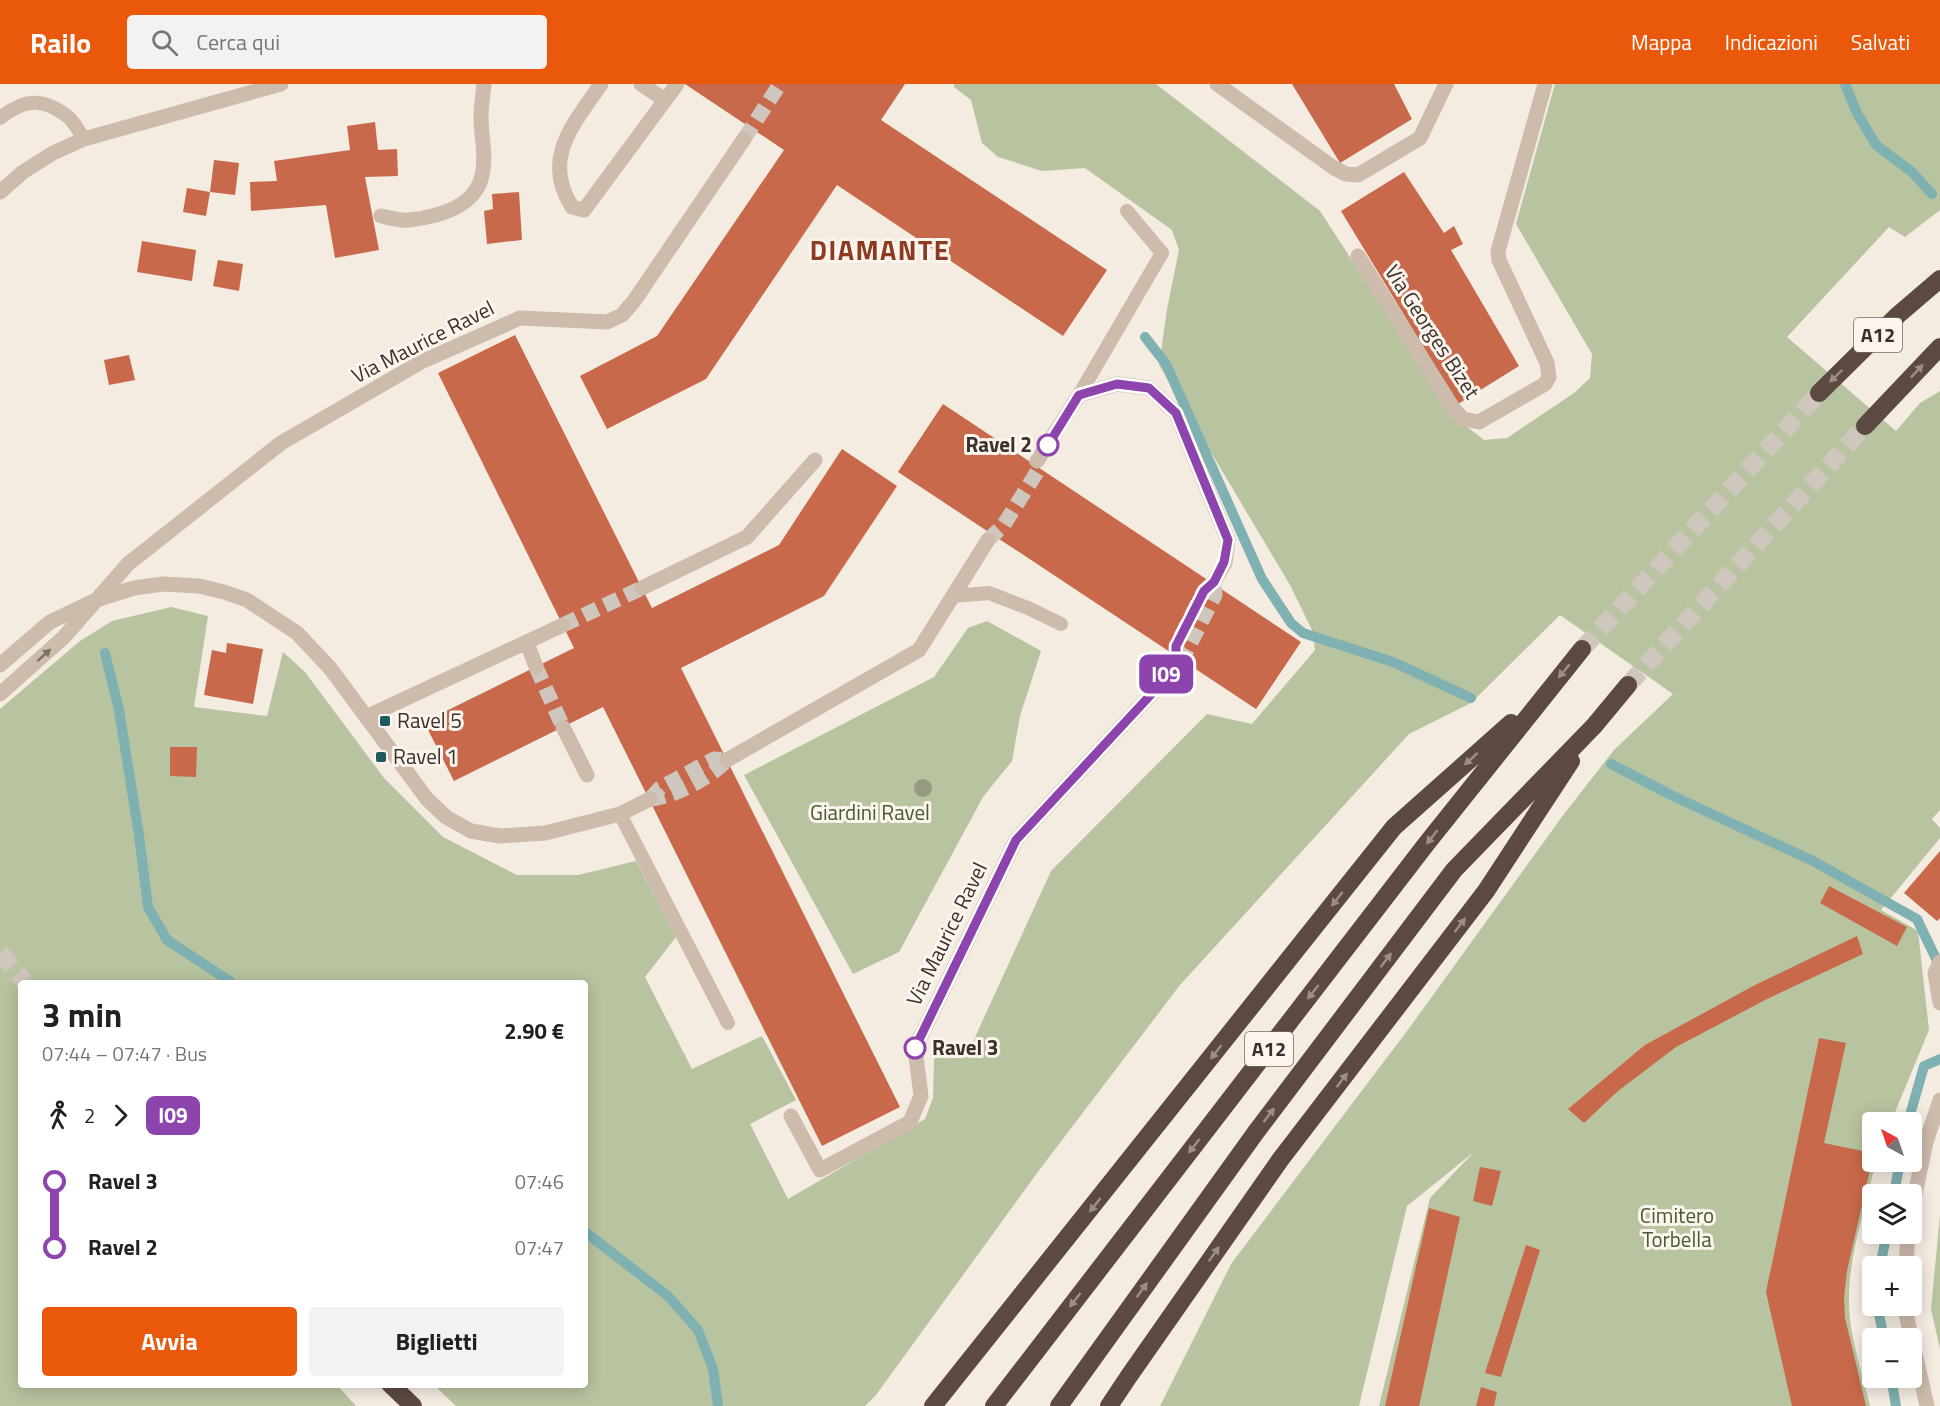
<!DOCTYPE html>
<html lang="it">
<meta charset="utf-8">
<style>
body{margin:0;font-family:"Titillium Web",sans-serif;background:#f2f2f2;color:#202124;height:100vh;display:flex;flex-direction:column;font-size:22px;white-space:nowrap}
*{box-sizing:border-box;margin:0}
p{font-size:20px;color:#757577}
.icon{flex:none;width:33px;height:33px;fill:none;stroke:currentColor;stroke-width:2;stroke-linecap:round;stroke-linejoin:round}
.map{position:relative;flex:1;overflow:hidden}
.panel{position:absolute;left:18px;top:896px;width:570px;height:408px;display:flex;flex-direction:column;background:#fff;border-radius:6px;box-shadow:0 3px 15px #0003}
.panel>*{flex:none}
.badge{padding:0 12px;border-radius:9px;font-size:21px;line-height:39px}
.needle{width:39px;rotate:320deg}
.controls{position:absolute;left:1862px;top:1028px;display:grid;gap:12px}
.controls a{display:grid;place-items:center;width:60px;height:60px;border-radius:6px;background:#fff;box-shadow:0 3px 15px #0003;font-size:30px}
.map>.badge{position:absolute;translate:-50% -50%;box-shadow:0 0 0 3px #fff}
.legs{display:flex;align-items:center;gap:9px;height:66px;padding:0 24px;font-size:20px}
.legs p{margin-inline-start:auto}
.overview{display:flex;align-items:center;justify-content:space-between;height:102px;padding:0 24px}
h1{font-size:33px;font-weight:700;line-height:45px}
.cta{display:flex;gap:12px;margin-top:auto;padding:12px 24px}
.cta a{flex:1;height:69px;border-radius:6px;background:#ea580c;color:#fff;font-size:24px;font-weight:700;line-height:69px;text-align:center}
.cta a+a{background:#f2f2f2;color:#202124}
ul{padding:0 24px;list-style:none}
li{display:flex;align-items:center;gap:21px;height:66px;font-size:22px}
li i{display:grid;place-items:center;width:9px;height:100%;margin:0 8px;background:currentColor}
li i::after{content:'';width:15px;height:15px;margin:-8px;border:4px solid;border-radius:50%;background:#fff}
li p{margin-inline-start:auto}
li:first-child i{background:linear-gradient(#0000 50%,currentColor 0)}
li:last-child i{background:linear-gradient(currentColor 50%,#0000 0)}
header{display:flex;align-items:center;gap:36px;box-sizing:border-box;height:84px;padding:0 30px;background:#ea580c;color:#fff}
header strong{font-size:28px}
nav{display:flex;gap:33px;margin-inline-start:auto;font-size:21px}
.search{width:420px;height:54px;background:#f2f2f2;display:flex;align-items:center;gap:15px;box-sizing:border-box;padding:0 21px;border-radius:6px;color:#757577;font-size:22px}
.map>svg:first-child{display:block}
</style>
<header>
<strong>Railo</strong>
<div class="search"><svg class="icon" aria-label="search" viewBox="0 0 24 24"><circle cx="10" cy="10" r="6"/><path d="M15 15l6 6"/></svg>Cerca qui</div>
<nav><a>Mappa</a><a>Indicazioni</a><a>Salvati</a></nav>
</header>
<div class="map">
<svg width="1940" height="1322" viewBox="0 0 1940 1322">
<rect width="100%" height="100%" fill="#f4ebe1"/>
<path fill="#b8c4a0" d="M 954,0 L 1156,0 L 1320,127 L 1452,331 L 1484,356 L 1507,354 L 1574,309 L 1590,294 L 1592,270 L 1516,140 L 1555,0 L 1940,0 L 1940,126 L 1905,153 L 1889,143 L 1787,253 L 1896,347 L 1920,319 L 1940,307 L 1940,726 L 1932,735 L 1940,744 L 1940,754 L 1881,826 L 1918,847 L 1929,946 L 1891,1038 L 1872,1038 L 1872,1077 L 1876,1077 C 1867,1119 1849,1170 1849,1213 C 1848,1249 1862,1287 1870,1322 L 1379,1322 L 1430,1114 L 1474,1068 L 1407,1122 L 1359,1322 L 1160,1322 L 1231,1180 L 1410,943 L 1564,730 L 1614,666 L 1673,610 L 1560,531 L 1471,619 L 1409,650 L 1180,901 L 1040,1085 L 876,1311 L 865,1322 L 456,1322 L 434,1301 L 585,1300 L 585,898 L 21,898 L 21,1300 L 337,1301 L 356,1322 L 0,1322 L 0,625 L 80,557 L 112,537 L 171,523 L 208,532 L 194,623 L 267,632 L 283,568 L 305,588 L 384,694 L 443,753 L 517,791 L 578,791 L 636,777 L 676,853 L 645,893 L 692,985 L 762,952 L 796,1016 L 750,1040 L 788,1115 L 925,1035 L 933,1014 L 934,976 L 940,960 L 966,973 L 1051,787 L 1207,630 L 1252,640 L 1315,566 L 1313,548 L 1290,501 L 1159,281 L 1167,225 L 1179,166 L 1172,146 L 1085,84 L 1042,87 L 998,73 L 982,59 L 971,16 L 954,3 Z
M 987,537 L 1041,567 L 1020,632 L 1012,677 L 983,713 L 899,868 L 853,890 L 744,691 L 934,593 L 968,544 Z
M 1940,1131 L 1940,1265 L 1931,1225 Z"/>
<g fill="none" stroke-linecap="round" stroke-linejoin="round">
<path stroke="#7fb0b2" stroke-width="10" d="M 1845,0 L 1857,29 L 1876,61 L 1912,88 L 1932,110
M 1145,253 L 1166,280 L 1262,495 L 1291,539 L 1303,549 L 1393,578 L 1471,614
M 105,569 L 119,626 L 139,751 L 148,823 L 167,856 L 231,898
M 1611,680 L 1673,712 L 1813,777 L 1917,835 L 1940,883
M 1908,1038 L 1924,982 L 1940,975
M 1894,1110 L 1900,1077
M 585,1148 L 668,1212 L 698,1246 L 713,1285 L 718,1322
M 1880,1182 L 1887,1149
M 1877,1221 L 1884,1254
M 1891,1293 L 1896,1322"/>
</g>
<path fill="#c8694b" d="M 685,0 L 905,0 L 881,36 L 1107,186 L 1063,252 L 837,101 L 706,295 L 607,345 L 580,292 L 657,252 L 784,66 Z
M 1292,0 L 1394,0 L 1412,35 L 1340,79 Z
M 375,38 L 378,66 L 397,65 L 398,92 L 365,93 L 379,166 L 335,174 L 326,121 L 251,127 L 250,98 L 277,97 L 274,77 L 350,66 L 347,42 Z
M 214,76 L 239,79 L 235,111 L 210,108 Z
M 1404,88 L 1444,149 L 1454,142 L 1463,160 L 1451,166 L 1519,282 L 1458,320 L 1341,127 Z
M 187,104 L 210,108 L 206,132 L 183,128 Z
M 519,108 L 522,156 L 487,160 L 484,127 L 493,125 L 492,110 Z
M 142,157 L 196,166 L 192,197 L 137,188 Z
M 218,176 L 243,180 L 239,207 L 213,202 Z
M 515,251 L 652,524 L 779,461 L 842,365 L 897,402 L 824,512 L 681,584 L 900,1023 L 822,1062 L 603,623 L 454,697 L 424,638 L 574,564 L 438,289 Z
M 129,271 L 135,296 L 109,301 L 104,276 Z
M 943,320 L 1301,558 L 1256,625 L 898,388 Z
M 227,559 L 263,565 L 253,620 L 204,611 L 212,566 L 226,569 Z
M 170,663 L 197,663 L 196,693 L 170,692 Z
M 1940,767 L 1940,834 L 1937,837 L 1904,809 Z
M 1829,802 L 1907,843 L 1897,862 L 1820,819 Z
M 1857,852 L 1863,870 L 1767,915 L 1676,963 L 1618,1007 L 1584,1039 L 1568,1025 L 1645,961 L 1755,901 Z
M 1819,954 L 1846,959 L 1824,1059 L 1872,1069 L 1872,1077 L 1847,1187 L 1844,1214 L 1845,1234 L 1866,1322 L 1792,1322 L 1766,1208 Z
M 1480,1083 L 1501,1087 L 1492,1122 L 1473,1117 Z
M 1429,1124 L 1460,1133 L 1419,1322 L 1385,1322 Z
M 1526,1161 L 1540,1166 L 1501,1293 L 1485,1289 Z
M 1481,1303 L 1497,1308 L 1494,1322 L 1476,1322 Z"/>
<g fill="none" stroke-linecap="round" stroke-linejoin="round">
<path stroke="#cfc6bd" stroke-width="15" stroke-dasharray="15 8" stroke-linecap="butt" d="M 744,55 L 780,0
M 988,456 L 1003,442 L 1037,388 L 1037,377
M 563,541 L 642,504
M 1176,575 L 1187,566 L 1215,511 L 1214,498
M 1176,575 L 1176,562 L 1204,507 L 1214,498
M 536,583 L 563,643
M 650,715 L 660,704 L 714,675 L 727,676
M 650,715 C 673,714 711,693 727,676"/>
<path stroke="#cfc6bd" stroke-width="18" stroke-dasharray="18 9" stroke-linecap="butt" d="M 1582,565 L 1819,309
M 1628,601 L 1865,342
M 0,869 L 25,898"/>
<path stroke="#cdbbac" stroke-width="14" d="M 0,34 C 24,15 42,13 67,32 C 74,37 79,48 84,55
M 1079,311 L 1162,169 L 1127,127
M 953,512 L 989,509 L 1028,524 L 1061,540
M 620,730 L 728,939"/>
<path stroke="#cdbbac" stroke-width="15" d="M 601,0 C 574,40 541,74 572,123 L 584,126 L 677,0
M 641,0 L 665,16
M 1217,0 L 1334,84 L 1346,90 L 1358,91 L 1420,54 L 1446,0
M 381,132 C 390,134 401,137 409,136 C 435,133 470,125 480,98 C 488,78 481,53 481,33 C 481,22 483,11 484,0
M 1358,172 L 1453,324 L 1463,335 L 1479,338 L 1545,300 L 1549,293 L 1547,279 L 1499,176 L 1498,167 L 1545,0
M 1037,377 L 1079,311 L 1117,300 L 1149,304 L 1176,329 L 1228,456 L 1225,479 L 1214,498
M 642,504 L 747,453 L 815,376
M 527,559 L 536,583
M 0,581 L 50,538 L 96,516 L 134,504 L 163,500 L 199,502 L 224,508 L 247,516 L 297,549 L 330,584 L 427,715 L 446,733 L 471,747 L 500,752 L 545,749 L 620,730 L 650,715
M 0,610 L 64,553 L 128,480 L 281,359 L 421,278 L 520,234 L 607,238 L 622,231 L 634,217 L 744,55
M 366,633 L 563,541
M 563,643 L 587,691
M 727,676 L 919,566 L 988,456
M 1940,878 L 1935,889 L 1940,919
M 791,1032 L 820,1086 L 910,1038 L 921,1012 L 915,964 L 1016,756 L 1157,604 L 1176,575
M 1911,1129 L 1926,1058 L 1940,1016
M 1906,1182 L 1908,1149
M 1904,1221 L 1927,1322"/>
<path stroke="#cdbbac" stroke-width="15" d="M 0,108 L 23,88 L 53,69 L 84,55 L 281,0"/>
<path stroke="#5c4a42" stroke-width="18" d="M 1819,309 L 1898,231 L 1940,195
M 1865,342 L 1940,263
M 390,1300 L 413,1322
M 933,1322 L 1394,743 L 1511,639
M 994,1322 L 1427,759 L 1582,565
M 1059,1322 L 1256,1048 L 1454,786 L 1594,642 L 1628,601
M 1109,1322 L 1129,1292 L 1280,1076 L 1486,807 L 1571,677"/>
</g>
<circle fill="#969b7f" cx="923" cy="704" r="9"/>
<defs><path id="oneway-solid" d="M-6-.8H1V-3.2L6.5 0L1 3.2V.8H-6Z" transform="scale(1.5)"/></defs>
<g fill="#9c8e87">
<use href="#oneway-solid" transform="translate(1917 287) rotate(-47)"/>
<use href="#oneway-solid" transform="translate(1836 292) rotate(136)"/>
<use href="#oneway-solid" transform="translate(1564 587) rotate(130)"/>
<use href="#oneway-solid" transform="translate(1471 675) rotate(138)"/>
<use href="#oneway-solid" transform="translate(1432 753) rotate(128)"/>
<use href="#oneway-solid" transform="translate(1337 815) rotate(128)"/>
<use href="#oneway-solid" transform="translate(1460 841) rotate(-53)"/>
<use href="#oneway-solid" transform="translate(1386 876) rotate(-53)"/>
<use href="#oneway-solid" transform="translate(1313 908) rotate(128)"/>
<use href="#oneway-solid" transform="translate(1216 968) rotate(128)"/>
<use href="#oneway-solid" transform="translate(1342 996) rotate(-53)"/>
<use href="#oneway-solid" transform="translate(1269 1031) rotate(-53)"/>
<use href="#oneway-solid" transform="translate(1194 1062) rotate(128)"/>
<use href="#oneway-solid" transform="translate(1095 1121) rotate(128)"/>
<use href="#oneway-solid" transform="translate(1214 1170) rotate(-55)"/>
<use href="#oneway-solid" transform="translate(1142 1206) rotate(-54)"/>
<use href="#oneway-solid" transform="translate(1075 1216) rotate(128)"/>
</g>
<use fill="#7d6f65" href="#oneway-solid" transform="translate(44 571) rotate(-42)"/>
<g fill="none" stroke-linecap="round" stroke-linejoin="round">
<defs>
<path id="line-1" d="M 915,964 L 1016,756 L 1157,604 L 1176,575 L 1176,562 L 1204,507 L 1214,498 L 1224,478 L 1228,456 L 1176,329 L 1149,304 L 1117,300 L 1079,311 L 1048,361"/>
</defs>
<use href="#line-1" stroke="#fff" stroke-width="14"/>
<use href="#line-1" stroke="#8e44ad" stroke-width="9"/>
</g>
<g fill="#fff" stroke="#8e44ad" stroke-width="3">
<circle cx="1048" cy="361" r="10"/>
<circle cx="915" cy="964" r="10"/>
</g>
<g fill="#1f5a5e" stroke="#fbf5ee" stroke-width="2">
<rect x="379" y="631" width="12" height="12" rx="3"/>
<rect x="375" y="667" width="12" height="12" rx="3"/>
</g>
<g text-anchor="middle" stroke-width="6" stroke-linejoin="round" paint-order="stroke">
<g fill="#fbf5ee" stroke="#756b66" stroke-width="1.5">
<rect x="1854" y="234" width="48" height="34" rx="4.5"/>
<rect x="1245" y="948" width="48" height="34" rx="4.5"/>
</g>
<g font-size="20" font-weight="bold" fill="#3b302b">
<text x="1878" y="258">A12</text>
<text x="1269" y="972">A12</text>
</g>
<g font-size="21" fill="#3b302b" stroke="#fbf5ee">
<text transform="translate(1432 248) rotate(57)" y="7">Via Georges Bizet</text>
<text transform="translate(423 258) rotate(-27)" y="7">Via Maurice Ravel</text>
<text transform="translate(947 850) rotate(-64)" y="7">Via Maurice Ravel</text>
</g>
<g font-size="21" font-weight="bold" fill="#3b302b" stroke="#fbf5ee" text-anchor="end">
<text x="1032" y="368">Ravel 2</text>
<text x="932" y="971" text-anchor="start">Ravel 3</text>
</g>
<g font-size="21" fill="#3b302b" stroke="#fbf5ee" text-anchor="start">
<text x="397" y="644">Ravel 5</text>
<text x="393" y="680">Ravel 1</text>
</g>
<g font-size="21" fill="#4a5a2e" stroke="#fbf5ee">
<text x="870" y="736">Giardini Ravel</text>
<text x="1677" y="1139">Cimitero<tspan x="1677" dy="24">Torbella</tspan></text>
</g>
<g font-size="27" font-weight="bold" letter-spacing="1.5" fill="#8c3b22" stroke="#fbf5ee">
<text x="880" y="176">DIAMANTE</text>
</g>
</g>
</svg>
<div class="controls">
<a><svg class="needle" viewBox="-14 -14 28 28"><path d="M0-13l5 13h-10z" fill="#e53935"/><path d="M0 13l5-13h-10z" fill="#757577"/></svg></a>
<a><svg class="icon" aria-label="layers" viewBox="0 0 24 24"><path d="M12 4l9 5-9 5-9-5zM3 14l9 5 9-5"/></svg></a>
<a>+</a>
<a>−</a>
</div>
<b class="badge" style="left:1166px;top:590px;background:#8e44ad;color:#fff">I09</b>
<section class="panel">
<div class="overview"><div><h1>3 min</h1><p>07:44 – 07:47 · Bus</p></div><b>2.90 €</b></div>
<div class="legs"><svg class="icon" aria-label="walk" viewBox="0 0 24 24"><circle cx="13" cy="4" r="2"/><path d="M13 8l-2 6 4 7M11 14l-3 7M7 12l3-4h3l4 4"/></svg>2<svg class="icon" aria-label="forward" viewBox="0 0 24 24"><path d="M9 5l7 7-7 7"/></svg><b class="badge" style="background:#8e44ad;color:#fff">I09</b></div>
<ul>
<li><i style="color:#8e44ad"></i><b>Ravel 3</b><p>07:46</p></li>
<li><i style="color:#8e44ad"></i><b>Ravel 2</b><p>07:47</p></li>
</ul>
<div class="cta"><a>Avvia</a><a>Biglietti</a></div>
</section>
</div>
